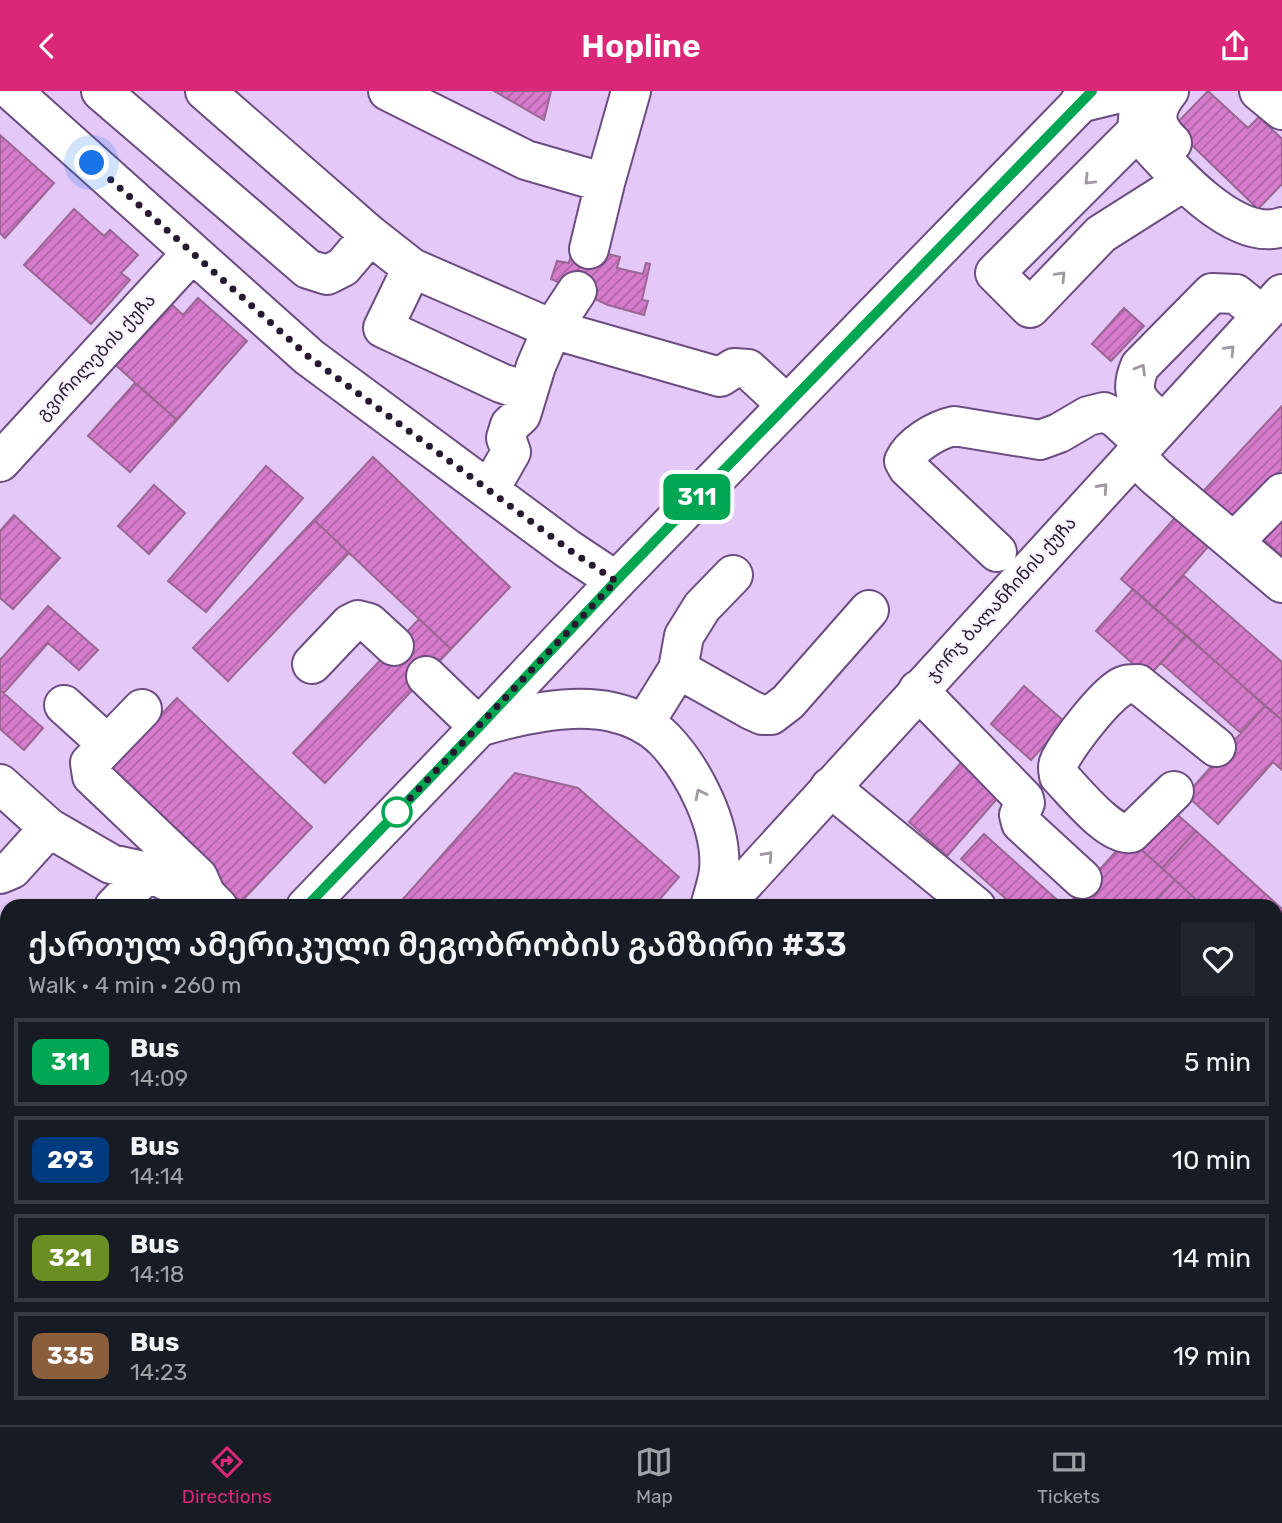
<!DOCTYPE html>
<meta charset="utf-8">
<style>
body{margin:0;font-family:Rubik,"Noto Sans Georgian",sans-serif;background:#20242c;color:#f1f3f6;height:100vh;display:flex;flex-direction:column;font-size:26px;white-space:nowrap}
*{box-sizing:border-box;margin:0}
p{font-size:23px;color:#9ea1a6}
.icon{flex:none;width:38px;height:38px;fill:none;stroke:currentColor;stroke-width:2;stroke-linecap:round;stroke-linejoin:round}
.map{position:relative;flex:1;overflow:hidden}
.details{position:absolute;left:0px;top:808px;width:1283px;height:527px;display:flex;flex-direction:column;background:#171b24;border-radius:21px 21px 0 0;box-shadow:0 2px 5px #0004}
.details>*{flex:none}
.badge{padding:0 14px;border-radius:10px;font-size:24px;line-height:46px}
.you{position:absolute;width:35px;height:35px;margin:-18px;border:5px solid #fff;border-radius:50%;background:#1a73e8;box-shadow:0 0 0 10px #1a73e833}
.map>.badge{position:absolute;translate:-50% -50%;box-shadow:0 0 0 4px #fff}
.round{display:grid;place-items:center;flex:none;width:74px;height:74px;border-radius:0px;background:#20242c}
.summary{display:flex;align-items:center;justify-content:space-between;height:119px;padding:0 28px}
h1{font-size:33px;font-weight:600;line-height:52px}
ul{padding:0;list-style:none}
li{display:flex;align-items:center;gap:21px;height:88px;margin:0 14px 10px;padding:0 14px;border:4px solid #363941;border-radius:0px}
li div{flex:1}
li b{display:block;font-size:26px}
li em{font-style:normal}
li .badge{min-width:77px;font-weight:700;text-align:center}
header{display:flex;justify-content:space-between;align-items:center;height:91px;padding:0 28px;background:#db2777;color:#fff;font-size:32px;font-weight:600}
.menu{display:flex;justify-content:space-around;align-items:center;height:98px;border-top:2px solid #363941;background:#171b24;font-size:19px;color:#9ea1a6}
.menu a{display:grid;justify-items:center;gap:4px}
.menu .selected{color:#db2777}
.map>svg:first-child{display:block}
</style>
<header><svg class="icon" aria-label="back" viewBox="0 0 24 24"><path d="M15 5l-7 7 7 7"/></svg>Hopline<svg class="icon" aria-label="share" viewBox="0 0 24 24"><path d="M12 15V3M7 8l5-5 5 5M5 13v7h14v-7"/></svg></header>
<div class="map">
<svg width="1282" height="1334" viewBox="0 0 1282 1334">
<defs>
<pattern id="grass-tufts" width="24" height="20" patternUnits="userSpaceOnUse" patternTransform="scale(1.75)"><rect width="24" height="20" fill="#ec9f2b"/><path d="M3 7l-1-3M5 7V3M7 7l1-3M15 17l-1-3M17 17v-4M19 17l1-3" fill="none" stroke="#ca8827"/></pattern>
<pattern id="building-hatch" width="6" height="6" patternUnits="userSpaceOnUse" patternTransform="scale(1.75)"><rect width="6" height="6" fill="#d77bcc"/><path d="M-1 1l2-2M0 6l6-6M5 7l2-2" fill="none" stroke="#ae64a6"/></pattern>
</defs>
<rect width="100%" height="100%" fill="#e4c8f8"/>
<path fill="url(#grass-tufts)" d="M 1276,930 L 1282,936 L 1282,1334 L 811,1334 L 817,1328 L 1276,1328 Z"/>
<path fill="url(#building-hatch)" stroke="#9a6793" stroke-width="2" d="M 494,0 L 551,0 L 544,29 Z
M 1208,0 L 1248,37 L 1259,26 L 1282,48 L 1282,93 L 1258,118 L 1173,36 Z
M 0,44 L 54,92 L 5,147 L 0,142 Z
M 74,118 L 104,145 L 110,139 L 138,164 L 121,182 L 130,189 L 91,233 L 24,174 Z
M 573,154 L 620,166 L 617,177 L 643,183 L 646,172 L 650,173 L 642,209 L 648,210 L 644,224 L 608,214 L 551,188 L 557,170 L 569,172 Z
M 198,207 L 247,250 L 177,329 L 111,270 L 166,208 L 183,224 Z
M 1124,217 L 1144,235 L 1111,270 L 1092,253 Z
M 135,292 L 177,329 L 130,381 L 88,345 Z
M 1282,315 L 1282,378 L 1238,426 L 1223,430 L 1197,407 Z
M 373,366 L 510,496 L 451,558 L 314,429 Z
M 266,375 L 303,407 L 206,521 L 168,490 Z
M 154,394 L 185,422 L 149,463 L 118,435 Z
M 1181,420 L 1214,449 L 1154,517 L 1121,488 Z
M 1282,423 L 1282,465 L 1257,443 Z
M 14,424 L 60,467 L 13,518 L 0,507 L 0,440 Z
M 314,429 L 349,462 L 228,590 L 193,557 Z
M 1183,484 L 1282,571 L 1282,629 L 1154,517 Z
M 1133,498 L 1186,544 L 1148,586 L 1096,540 Z
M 48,515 L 98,559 L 79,579 L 48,552 L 4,602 L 0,599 L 0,569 Z
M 419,528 L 451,558 L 325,692 L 293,662 Z
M 1186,544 L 1265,615 L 1241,642 L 1161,572 Z
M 1024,595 L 1065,631 L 1031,669 L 991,633 Z
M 0,599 L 43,637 L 24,659 L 0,638 Z
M 177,607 L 312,736 L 241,811 L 105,682 Z
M 1265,615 L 1282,629 L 1282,679 L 1273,671 L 1218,733 L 1186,704 Z
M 965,667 L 1003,701 L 947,765 L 909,731 Z
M 515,682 L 578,697 L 679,786 L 653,816 L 396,816 Z
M 1171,718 L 1196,740 L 1162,777 L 1137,755 Z
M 1196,740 L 1282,818 L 1282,827 L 1276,834 L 1276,816 L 1204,816 L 1162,777 Z
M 984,743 L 1065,816 L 1015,816 L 961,768 Z
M 1128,747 L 1175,789 L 1150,816 L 1066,816 Z
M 1175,789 L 1204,816 L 1150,816 Z
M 0,835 L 7,841 L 7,969 L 0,963 Z
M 461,1328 L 488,1328 L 483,1334 L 467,1334 Z
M 506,1328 L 607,1328 L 601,1334 L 512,1334 Z"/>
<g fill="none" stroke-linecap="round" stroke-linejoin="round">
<defs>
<path id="minor" d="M 12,0 L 309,266 L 568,458 L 616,490
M 101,0 L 308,178 L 327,184 L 343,176 L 370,144
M 205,0 L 370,144 L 412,177 L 552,238 L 577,200
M 388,0 L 526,69 L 605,92 L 589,158
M 1169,0 C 1153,20 1153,34 1172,52
M 1259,0 L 1282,19
M 1139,15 L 1137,40 C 1166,73 1233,153 1282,136
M 1137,40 L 995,182 L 1030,217 L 1101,143 L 1183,91
M 605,92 L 631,0
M 412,177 L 383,237 L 501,292 L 528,301
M 1163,332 C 1141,313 1127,306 1140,275 L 1212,202 L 1236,203 L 1262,224
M 1134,364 L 1155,385 L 1282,492
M 0,371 L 192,162
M 490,398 L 511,361 L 506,347 L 510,334 L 521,324 L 536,275 L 552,238 L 720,286 L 734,277 L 748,278 L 787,314
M 1234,451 L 1282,402
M 997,461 L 908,377 L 904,370 C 911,354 936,339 954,335 L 1040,349 L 1059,342 L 1088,325 L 1104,321 L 1116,327 L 1144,353
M 312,573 L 350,533 L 358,529 L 369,532 L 394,555
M 678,578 L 751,619 L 762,624 L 771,624 L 788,611 L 869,519
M 426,585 L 479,636
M 918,599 L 1024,708 L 1025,712 L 1019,724 L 1021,732 L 1082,788
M 64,614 L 107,653
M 142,618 L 90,672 L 92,685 L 198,786 L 206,804
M 644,633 L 678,578 L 684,545 L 702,516 L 733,484
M 0,693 L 49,737 L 111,773 L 148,781 L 187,800 L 206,804 L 218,816
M 830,696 L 976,816
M 1174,700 L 1131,742 C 1109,745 1075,701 1059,685 C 1058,679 1057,675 1060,669 C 1070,650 1103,607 1121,596 C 1126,593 1132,593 1138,593 L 1216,656
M 0,783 L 12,778 L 49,737
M 114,816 L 148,781
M 1276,900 L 1282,907
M 0,978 L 7,985
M 0,1047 L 7,1041
M 435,1328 L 442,1334
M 717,1328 L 728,1334
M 330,1334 L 338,1328
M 787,1334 L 792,1328"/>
<path id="major" d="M 1079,12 L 1128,0
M 479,636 C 517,624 572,612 612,621 C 630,625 650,634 664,648 C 693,678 723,736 719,779 C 718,791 713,804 710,816
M 306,816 L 479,636 L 616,490 L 1092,0
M 722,816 L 1282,203
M 0,1246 L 7,1237
M 35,1328 L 41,1334
M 176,1334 L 183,1328"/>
<path id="highway" d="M 0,1135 L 7,1128
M 292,1334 L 297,1328"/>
</defs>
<use href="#minor" stroke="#6c4d81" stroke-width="42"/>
<use href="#major" stroke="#6c4d81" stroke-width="42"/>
<use href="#highway" stroke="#6c4d81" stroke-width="42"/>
<use href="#minor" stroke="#fff" stroke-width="38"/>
<use href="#major" stroke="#fff" stroke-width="38"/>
<use href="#highway" stroke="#fff" stroke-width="38"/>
</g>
<defs><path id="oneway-chevron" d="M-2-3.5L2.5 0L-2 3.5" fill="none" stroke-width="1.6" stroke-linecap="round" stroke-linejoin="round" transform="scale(1.75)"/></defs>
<g stroke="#9e98a1">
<use href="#oneway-chevron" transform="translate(1089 89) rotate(135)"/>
<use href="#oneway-chevron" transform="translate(1061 185) rotate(-46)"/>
<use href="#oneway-chevron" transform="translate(1230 259) rotate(-47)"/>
<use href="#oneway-chevron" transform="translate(1141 278) rotate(-59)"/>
<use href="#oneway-chevron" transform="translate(1103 397) rotate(-48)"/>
<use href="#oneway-chevron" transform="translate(700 703) rotate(-116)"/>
<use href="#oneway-chevron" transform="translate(768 765) rotate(-48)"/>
</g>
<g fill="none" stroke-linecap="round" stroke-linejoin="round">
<defs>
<path id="line" d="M 306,816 L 479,636 L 616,490 L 1092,0"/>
</defs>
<use href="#line" stroke="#fff" stroke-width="16"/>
<use href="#line" stroke="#00a651" stroke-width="10"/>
<path stroke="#27192f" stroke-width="7" stroke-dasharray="0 12.6" d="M 92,72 L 309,266 L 568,458 L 616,490 L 397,721"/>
</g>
<circle fill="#fff" stroke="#00a651" stroke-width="3.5" cx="397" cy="721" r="14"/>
<g text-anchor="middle" stroke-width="5" stroke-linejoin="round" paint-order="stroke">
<g font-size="18" fill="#27192f" stroke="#f9f2ff">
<text transform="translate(96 266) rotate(-47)" y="6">გვირილების ქუჩა</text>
<text transform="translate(1001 508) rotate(-48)" y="6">ჯორჯ ბალანჩინის ქუჩა</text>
</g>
</g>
</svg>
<div class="you" style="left:92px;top:72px"></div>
<b class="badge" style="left:697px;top:406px;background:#00a651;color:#fff">311</b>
<section class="details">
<div class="summary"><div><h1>ქართულ ამერიკული მეგობრობის გამზირი #33</h1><p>Walk · 4 min · 260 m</p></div><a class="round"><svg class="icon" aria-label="heart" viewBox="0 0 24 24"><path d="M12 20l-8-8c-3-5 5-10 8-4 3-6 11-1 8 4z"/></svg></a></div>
<ul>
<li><span class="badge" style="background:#00a651;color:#fff">311</span><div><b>Bus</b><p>14:09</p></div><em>5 min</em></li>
<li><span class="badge" style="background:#003b80;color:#fff">293</span><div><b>Bus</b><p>14:14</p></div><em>10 min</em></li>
<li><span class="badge" style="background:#6b8e23;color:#fff">321</span><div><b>Bus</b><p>14:18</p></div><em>14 min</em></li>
<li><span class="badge" style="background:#8b5e3c;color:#fff">335</span><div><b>Bus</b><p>14:23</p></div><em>19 min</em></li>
</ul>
</section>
</div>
<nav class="menu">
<a class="selected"><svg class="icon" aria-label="directions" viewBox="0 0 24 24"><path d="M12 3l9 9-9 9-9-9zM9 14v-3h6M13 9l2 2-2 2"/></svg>Directions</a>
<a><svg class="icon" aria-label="map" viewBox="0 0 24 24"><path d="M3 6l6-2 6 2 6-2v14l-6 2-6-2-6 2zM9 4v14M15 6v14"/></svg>Map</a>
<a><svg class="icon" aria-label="tickets" viewBox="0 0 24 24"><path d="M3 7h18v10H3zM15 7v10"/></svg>Tickets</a>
</nav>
